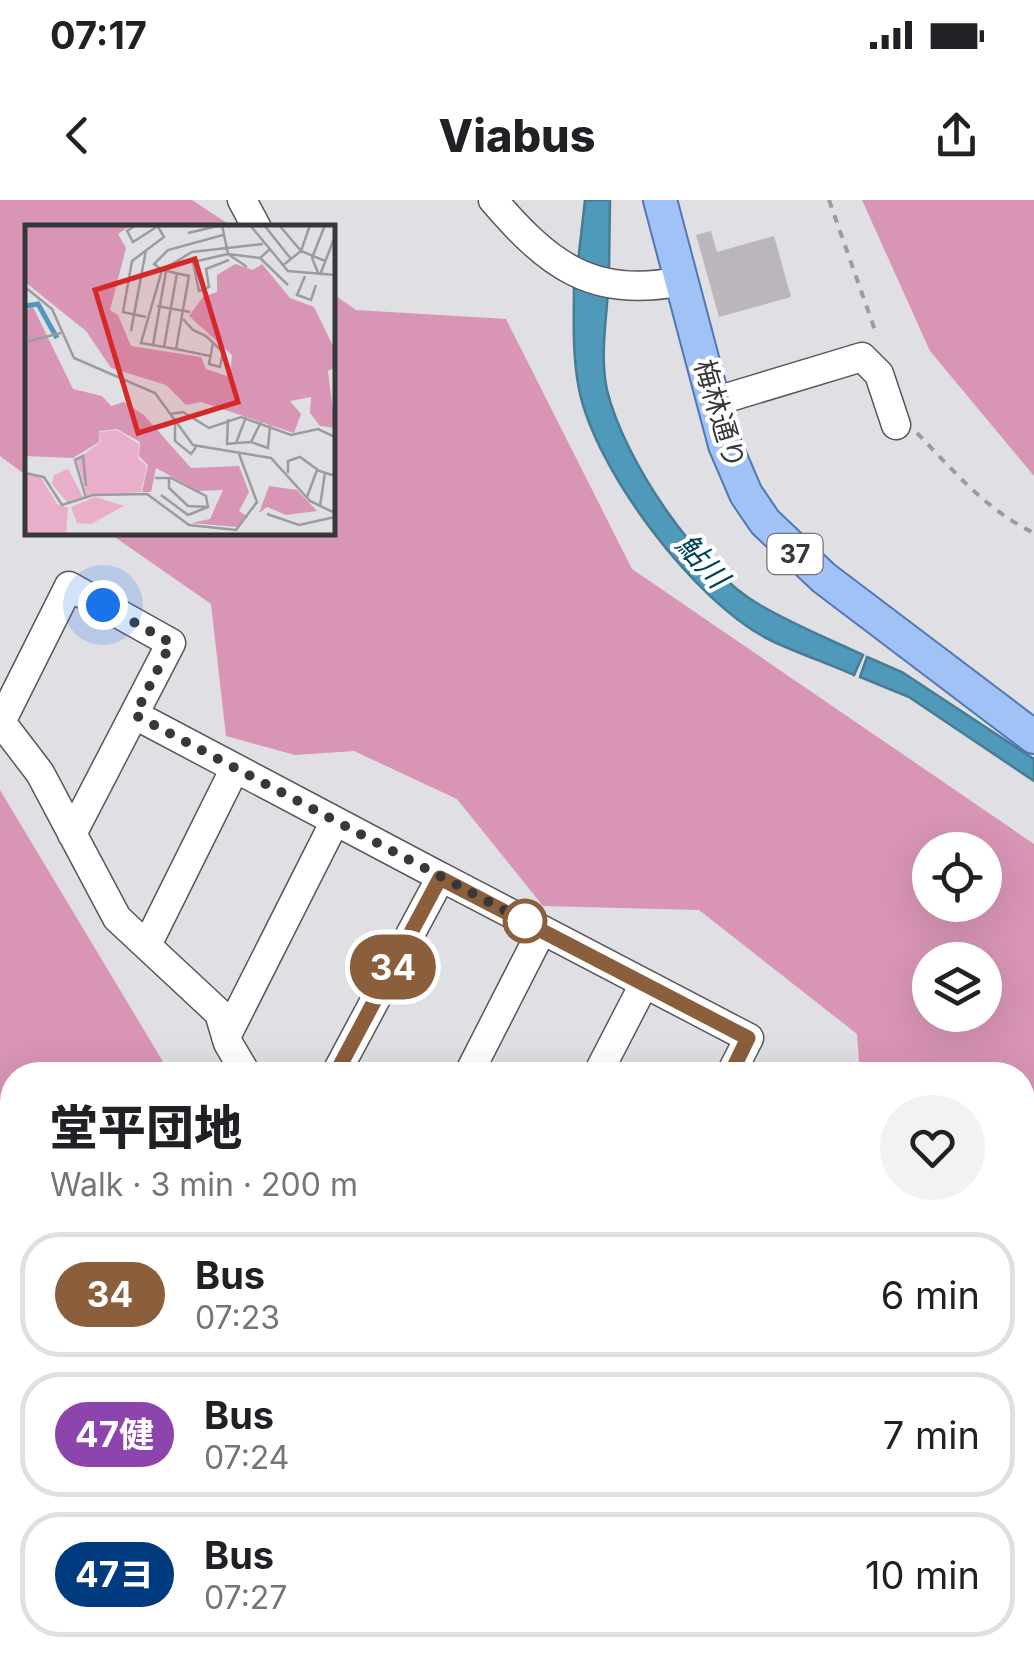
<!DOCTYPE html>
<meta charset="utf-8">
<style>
body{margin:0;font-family:Inter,"Noto Sans JP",sans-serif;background:#f2f2f2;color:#202124;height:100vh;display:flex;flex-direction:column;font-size:38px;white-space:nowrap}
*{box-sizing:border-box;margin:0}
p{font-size:32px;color:#757577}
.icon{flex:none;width:55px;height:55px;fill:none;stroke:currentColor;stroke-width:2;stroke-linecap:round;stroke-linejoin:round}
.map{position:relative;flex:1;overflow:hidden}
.drawer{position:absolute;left:0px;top:862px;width:1035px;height:612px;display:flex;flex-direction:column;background:#fff;border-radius:40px 40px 0 0;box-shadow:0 10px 40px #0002}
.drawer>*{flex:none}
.badge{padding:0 20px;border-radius:32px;font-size:35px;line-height:65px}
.buttons{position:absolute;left:912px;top:632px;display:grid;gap:20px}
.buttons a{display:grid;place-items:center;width:90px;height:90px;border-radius:50%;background:#fff;box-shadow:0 10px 40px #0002;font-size:50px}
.you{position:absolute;width:50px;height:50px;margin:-25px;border:8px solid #fff;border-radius:50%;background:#1a73e8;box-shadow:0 0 0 15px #1a73e833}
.map>.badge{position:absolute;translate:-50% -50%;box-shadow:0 0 0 5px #fff}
.round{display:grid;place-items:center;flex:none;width:105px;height:105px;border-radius:52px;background:#f2f2f2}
.head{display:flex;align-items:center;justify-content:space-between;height:170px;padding:0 50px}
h1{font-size:48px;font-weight:800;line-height:75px}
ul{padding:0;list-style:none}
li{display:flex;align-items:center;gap:30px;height:125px;margin:0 20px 15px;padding:0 30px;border:5px solid #e0e0e0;border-radius:40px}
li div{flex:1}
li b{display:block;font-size:38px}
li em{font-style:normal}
li .badge{min-width:110px;font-weight:700;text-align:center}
.status{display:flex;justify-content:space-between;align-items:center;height:70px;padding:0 50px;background:#fff;direction:ltr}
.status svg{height:28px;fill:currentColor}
header{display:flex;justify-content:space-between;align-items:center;height:130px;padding:0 50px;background:#fff;font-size:45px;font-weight:800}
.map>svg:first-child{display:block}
</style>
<div class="status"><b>07:17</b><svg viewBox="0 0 49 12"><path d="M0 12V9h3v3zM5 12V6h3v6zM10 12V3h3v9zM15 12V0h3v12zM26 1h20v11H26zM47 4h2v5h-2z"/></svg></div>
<header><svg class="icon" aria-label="back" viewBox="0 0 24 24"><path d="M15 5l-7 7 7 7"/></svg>Viabus<svg class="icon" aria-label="share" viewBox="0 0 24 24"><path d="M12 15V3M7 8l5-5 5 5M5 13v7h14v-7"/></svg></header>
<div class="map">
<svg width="1034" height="1474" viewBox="0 0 1034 1474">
<rect width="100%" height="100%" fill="#dfdfe4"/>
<path fill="#e9aeca" d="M 231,1462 L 254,1474 L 96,1474 L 96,1463 Z"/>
<path fill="#d895b5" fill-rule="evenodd" d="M 0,0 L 192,0 L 233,27 L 28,28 L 27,276 L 0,256 Z
M 862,0 L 1034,0 L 1034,276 L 930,151 Z
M 333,94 L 356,110 L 506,119 L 632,369 L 1034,644 L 1034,1474 L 767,1474 L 780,1462 L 1022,1462 L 1022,875 L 860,875 L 857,834 L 699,710 L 543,706 L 457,599 L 354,551 L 295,555 L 226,536 L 211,404 L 109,333 L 332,332 ZM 985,650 L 985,705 L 930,705 L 930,650 ZM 930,760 L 985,760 L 985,815 L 930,815 Z
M 0,590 L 171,875 L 12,875 L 12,1098 L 0,1097 Z"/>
<path fill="#4f99bb" stroke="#487c94" stroke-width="2.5" d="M 585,0 L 610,0 L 609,70 L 578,62 Z
M 574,82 L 608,91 C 606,123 600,158 607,190 C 624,260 697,369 760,405 C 792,424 829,439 863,455 L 854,475 C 827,463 797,453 770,440 C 695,403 595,270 579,189 C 572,154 574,117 574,82 Z
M 867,457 L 902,472 L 1034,559 L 1034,581 L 909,497 L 860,477 Z"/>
<path fill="#bab6bb" d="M 711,31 L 717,52 L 774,36 L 791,97 L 719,117 L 696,35 Z"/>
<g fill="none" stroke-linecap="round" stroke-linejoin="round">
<defs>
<path id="minor" d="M 242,0 L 257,28
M 493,0 C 547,63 592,100 681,81
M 713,202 L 862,157 L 879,174 L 896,225
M 135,515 L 441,677
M 72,634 L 171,443 L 69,386 L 1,522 L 40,573 L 117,718 L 219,813 L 228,843 L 247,875
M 147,745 L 235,568
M 226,837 L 335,621
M 335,875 L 441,677 L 749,838 L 730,875
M 468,875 L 542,730
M 597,875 L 644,784
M 0,1168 L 12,1167
M 0,1354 L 12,1355
M 0,1451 L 12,1452
M 84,1474 L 84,1462
M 328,1474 L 346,1462
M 554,1474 L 560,1462
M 685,1474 L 691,1462"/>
<path id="major" d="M 660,0 L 725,245 L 746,294 L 765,322 L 824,378 L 1034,537"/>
</defs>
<use href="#minor" stroke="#57575c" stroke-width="31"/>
<use href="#major" stroke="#5377b2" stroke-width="36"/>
<path stroke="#9c9ca0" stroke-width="4" stroke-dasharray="8 8" stroke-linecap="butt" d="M 829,0 L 877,136
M 917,233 C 952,269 987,311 1034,333
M 1022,1265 L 1034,1269
M 1022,1347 L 1034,1345
M 1022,1415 L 1034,1428
M 1022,1457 L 1034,1454
M 973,1474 L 1003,1462"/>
<use href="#minor" stroke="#fff" stroke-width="28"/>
<use href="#major" stroke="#a1c2f7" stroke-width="32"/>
</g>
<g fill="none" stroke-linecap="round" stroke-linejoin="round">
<defs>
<path id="line" d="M 335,875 L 440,678 L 748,838 L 730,875"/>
</defs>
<use href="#line" stroke="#fff" stroke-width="22"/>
<use href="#line" stroke="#8b5e3c" stroke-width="15"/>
<path stroke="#38383a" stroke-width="10" stroke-dasharray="0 18" d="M 103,405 L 171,443 L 135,515 L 525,721"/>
</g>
<circle fill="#fff" stroke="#8b5e3c" stroke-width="5" cx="525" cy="721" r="20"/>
<g text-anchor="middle" stroke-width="8" stroke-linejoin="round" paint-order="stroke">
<rect fill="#fff" stroke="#747475" stroke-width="2.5" x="767.5" y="334" width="55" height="40" rx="8"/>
<g font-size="25" font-weight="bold" fill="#38383a">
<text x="795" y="363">37</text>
</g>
<g font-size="28" fill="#38383a" stroke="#fff">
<text transform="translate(720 214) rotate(73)" y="10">梅林通り</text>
</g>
<g font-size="30" font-style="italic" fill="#00425a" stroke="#fff">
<text transform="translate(702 361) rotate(48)" y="10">鮎川</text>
</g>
</g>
<g transform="translate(25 25)">
<rect width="310" height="310" fill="#dfdfe4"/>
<path d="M 92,205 L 114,219 L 113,233 L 122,241 L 116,267 L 62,270 L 52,235 L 75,217 L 74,207 ZM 43,244 L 58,272 L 42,277 L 27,259 L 29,250 ZM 0,250 L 15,251 L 32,279 L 43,283 L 41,310 L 0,310 ZM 70,272 L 99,281 L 66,299 L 52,298 L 46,282 Z" fill="#e9aeca"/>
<path d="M 106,0 L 93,9 L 101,23 L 85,85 L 93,90 L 106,121 L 176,132 L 181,144 L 205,152 L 207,130 L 164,91 L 178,72 L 192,67 L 192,50 L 210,39 L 228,45 L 237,39 L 265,73 L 289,82 L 310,125 L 310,142 L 303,146 L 310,203 L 295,201 L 285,188 L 286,172 L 265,176 L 276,189 L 269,208 L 176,177 L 161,180 L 141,160 L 86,143 L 61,106 L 0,57 L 0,1 ZM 8,82 L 48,164 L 77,171 L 86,181 L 99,177 L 119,190 L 166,243 L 214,241 L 224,267 L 214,286 L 223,292 L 212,302 L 166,298 L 185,294 L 198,265 L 173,266 L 131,243 L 126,267 L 117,267 L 123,240 L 114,231 L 115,217 L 92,204 L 74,206 L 74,217 L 48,233 L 0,231 L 0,85 ZM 244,261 L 272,265 L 292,286 L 261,290 L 242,282 L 234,288 Z" fill="#d895b5"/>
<path fill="none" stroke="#4f99bb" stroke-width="5" d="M 0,81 L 13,79 L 32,113"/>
<path fill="none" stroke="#9c9ca0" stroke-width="2.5" d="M 111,0 L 102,6 L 108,17 L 133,1M 197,0 L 203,29 L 168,37 L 174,66 L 184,62 L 181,44 L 204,35M 225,0 L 263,46 L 310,50M 239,0 L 266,34M 254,0 L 276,26 L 257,41M 285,0 L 276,26 L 300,36M 163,8 L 197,0M 244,25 L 235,33 L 263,60M 222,42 L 203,29 L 235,33M 137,45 L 164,51 L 151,124 L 116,118 L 137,45 L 167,27 L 238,19M 137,45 L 129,39 L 143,25 L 198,10M 294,50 L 287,33 L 300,0M 295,50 L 310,11M 280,51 L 272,70 L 286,75 L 291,60M 0,62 L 27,84 L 49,133 L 130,168 L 168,220 L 246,233 L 285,276 L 310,288M 132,81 L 165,87M 121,92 L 98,87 L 107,36 L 139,12 L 132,0M 158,94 L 168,105 L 181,111 L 198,127 L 195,142 L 184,139 L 188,118M 106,106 L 121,25M 0,117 L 36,108M 128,120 L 141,46M 139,122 L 152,48M 151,124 L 185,131M 145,189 L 158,187 L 184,203 L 216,192 L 266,210 L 293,204 L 310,212M 203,194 L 202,219 L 211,218 L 221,192M 150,197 L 150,216 L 166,229 L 171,222M 226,217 L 243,223 L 245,200M 212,218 L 226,217 L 236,197M 0,248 L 19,252 L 37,280 L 68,270 L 122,269 L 164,300 L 211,305 L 232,277 L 214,229M 263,248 L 263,236 L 275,232 L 293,245M 130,253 L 146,253 L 181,271 L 183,282 L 163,290 L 136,270M 144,253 L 144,263 L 163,281 L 183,282M 282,272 L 292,245 L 310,251M 61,273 L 50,235 L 58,231 L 61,261M 295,281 L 300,248M 242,289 L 274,300 L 310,292"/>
<path fill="#d62828" fill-opacity="0.15" stroke="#d62828" stroke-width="5" d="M 170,34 L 213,177 L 113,208 L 70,65 Z"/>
<rect width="310" height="310" fill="none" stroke="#38383a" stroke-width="5"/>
</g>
</svg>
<div class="buttons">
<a><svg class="icon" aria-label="locate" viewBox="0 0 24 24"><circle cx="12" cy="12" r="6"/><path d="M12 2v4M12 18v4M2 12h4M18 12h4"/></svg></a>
<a><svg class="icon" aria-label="layers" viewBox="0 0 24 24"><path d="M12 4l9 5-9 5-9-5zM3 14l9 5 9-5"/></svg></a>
</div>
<div class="you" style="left:103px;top:405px"></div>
<b class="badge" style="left:393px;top:767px;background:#8b5e3c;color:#fff">34</b>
<section class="drawer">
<div class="head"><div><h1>堂平団地</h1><p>Walk · 3 min · 200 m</p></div><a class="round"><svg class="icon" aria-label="heart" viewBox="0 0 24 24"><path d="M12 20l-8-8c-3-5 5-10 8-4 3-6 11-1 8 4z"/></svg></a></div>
<ul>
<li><span class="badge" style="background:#8b5e3c;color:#fff">34</span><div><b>Bus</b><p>07:23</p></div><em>6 min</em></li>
<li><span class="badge" style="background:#8e44ad;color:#fff">47健</span><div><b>Bus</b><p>07:24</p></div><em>7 min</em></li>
<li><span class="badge" style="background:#003b80;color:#fff">47ヨ</span><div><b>Bus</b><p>07:27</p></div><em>10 min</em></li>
</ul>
</section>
</div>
